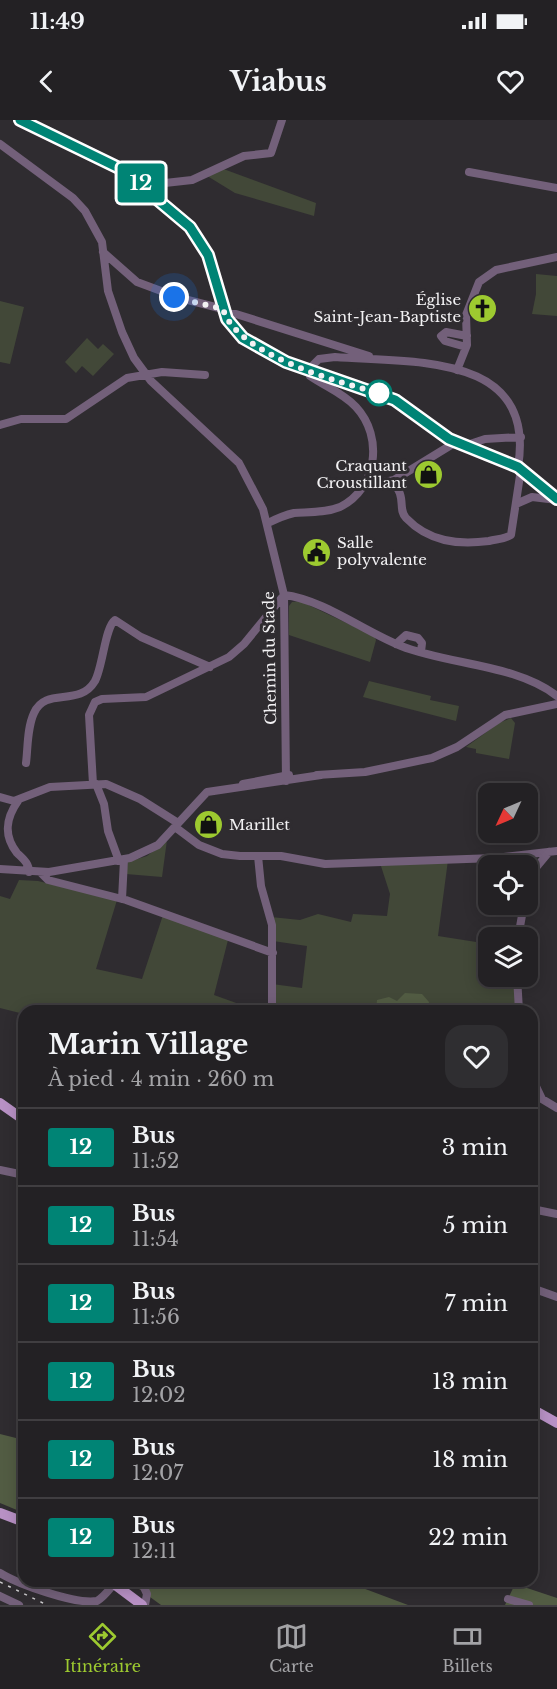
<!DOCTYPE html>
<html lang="fr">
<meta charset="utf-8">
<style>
body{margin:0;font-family:"Libre Baskerville",serif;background:#2f2e31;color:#f1f3f6;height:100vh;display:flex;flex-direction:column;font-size:22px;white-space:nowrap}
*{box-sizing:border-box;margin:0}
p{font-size:20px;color:#a3a3a6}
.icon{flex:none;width:33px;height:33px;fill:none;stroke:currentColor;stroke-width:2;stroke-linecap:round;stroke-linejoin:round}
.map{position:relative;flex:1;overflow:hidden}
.sheet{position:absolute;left:18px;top:885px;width:520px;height:582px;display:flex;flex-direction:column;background:#232124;border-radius:18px;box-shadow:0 3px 15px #0003,0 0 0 2px #403e41}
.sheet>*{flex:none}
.badge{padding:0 12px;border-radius:4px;font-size:21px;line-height:39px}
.needle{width:39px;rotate:226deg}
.controls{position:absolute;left:478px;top:663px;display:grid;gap:12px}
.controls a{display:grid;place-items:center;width:60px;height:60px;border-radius:12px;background:#232124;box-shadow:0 3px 15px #0003,0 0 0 2px #403e41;font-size:30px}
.you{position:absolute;width:30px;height:30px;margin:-15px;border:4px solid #fff;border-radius:50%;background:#1a73e8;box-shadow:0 0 0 9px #1a73e833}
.map>.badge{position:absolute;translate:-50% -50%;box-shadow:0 0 0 3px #fff}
.round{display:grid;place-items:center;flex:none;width:63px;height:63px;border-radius:18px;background:#2f2e31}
.headline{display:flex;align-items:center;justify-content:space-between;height:102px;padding:0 30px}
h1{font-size:28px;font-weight:700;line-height:45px}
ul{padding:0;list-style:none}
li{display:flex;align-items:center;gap:18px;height:78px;padding:0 30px;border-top:2px solid #403e41}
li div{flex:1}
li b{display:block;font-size:22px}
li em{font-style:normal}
li .badge{min-width:66px;font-weight:700;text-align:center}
.status{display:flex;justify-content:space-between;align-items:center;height:42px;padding:0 30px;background:#232124;direction:ltr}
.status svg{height:16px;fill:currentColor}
header{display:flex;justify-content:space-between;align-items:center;height:78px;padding:0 30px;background:#232124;font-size:27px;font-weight:700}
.menu{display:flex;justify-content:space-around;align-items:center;height:84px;border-top:2px solid #403e41;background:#232124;font-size:16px;color:#a3a3a6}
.menu a{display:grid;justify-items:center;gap:3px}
.menu .active{color:#9dca30}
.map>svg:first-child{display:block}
</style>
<div class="status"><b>11:49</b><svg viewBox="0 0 49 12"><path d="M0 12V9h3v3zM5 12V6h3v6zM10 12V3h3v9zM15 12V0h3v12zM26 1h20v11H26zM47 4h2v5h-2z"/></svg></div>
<header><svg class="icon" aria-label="back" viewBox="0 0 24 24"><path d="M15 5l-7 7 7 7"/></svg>Viabus<svg class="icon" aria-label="heart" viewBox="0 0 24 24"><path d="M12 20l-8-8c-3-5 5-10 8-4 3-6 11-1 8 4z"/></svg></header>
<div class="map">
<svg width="557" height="1485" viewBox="0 0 557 1485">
<rect width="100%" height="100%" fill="#2f2c30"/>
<path fill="#424838" d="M 218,47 L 316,83 L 314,96 L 235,73 L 204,54 Z
M 536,154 L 557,156 L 557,196 L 532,194 L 536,174 Z
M 0,181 L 24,187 L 10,244 L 0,242 Z
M 87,218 L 98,229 L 103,224 L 114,234 L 93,256 L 82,246 L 76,253 L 65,242 Z
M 300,481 L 374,516 L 376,520 L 370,542 L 289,515 L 289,486 L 292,482 Z
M 369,561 L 431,576 L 430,580 L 459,586 L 456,601 L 363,577 Z
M 511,598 L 515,603 L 509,639 L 476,633 L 476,629 L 466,627 L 499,603 Z
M 167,720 L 162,757 L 126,754 L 128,742 L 147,736 Z
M 448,740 L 438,816 L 489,824 L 489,856 L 517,857 L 519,891 L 407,891 L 428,888 L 397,881 L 376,891 L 272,891 L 272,864 L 302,868 L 307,826 L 273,821 L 271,797 L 300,800 L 318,794 L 351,802 L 353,794 L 387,796 L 390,774 L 380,743 Z
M 19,760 L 38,761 L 117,780 L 96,849 L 142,859 L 163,795 L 228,820 L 214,875 L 239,884 L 238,891 L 24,891 L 24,894 L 0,888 L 0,776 L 10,779 Z"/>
<path fill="#525c43" d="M 405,873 L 422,874 L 429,882 L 428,888 L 422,890 L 376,891 L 377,880 L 389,877 L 397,881 Z
M 0,1314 L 24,1320 L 24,1393 L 0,1383 Z
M 128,1461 L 344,1461 L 408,1485 L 161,1485 Z
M 515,1464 L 557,1478 L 557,1485 L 505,1485 Z"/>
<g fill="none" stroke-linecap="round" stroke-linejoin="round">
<path stroke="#73607a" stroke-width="8" d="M 20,0 L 121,49 L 190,107 L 208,135 L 227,199 L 243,218 L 286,242 L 395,280 L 449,319 L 518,347 L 557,379
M 0,24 L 73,78 L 85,91 L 102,122 L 108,171 L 122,212 L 134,238 L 151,261 L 239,343 L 263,389 L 284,475 L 286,661
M 469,52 L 557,68
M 153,74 L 165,63 L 192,60 L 244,36 L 271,33 L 282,0
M 103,132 L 137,162 L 180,178 L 223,189
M 225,194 L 236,194 L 369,236
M 466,227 L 445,221 L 441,216 L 446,212 L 467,216
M 308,250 L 319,239 L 335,237 C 413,243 537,232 518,347
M 457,250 L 467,225 L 466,195 L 479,162 L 496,150 L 557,137
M 0,305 L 21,299 L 66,299 L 127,258 L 162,252 L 205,255
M 464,326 L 485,319 L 521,317
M 367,361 L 379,363 L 394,360 L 456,322
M 391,361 C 408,376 397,389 406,398 C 429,422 458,425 489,421 C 497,419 505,419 511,415 L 521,349
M 516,384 L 532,377 L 557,380
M 268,403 C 276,399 285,395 294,393 C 309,392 325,393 340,387 C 377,369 384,317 356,287 C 343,273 326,267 310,256 L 308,250
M 284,475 C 322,479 365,512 401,526 C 449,545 516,544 557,576
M 396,524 L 406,515 L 418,518 L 422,523 L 421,532
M 26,643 C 28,627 27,608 34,593 C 46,566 79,588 95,561 C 103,546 105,507 115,500 L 141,517 L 210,547
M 317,655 L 365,652 L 432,638 L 457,627 L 505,595 L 557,584
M 93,664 L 89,595 L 95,582 L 102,579 L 146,577 L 229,537 L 244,524 L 284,475
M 96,664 L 104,684 L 108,711 L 119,741
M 243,664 L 289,655
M 0,677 L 14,681 L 50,667 L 106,664 L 140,679 L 178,703
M 18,681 C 6,698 3,715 17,733 C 23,739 29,743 29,752
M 175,707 L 199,725 L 222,734 L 240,736 L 281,736 L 325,744 L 495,738 L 557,731
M 258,736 L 261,766 L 272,805 L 272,891
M 0,749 L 49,752 L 130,738 L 158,725 L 207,672 L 321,655
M 40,752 L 48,760 L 126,780 L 273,833
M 528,766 L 534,750 L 549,732
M 122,779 L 124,740
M 518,818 L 524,784
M 517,856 L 519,891
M 532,958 L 542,979 L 557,988
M 0,1050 L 24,1055
M 532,1089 L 557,1094
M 532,1168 L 557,1177
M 0,1453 C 18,1464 76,1485 97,1481 C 104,1477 109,1470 114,1464
M 141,1461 L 147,1474 L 145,1485
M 0,1476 L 19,1485
M 508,1479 L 529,1485"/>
<path stroke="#b891c5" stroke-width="10" d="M 0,983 L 24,1000
M 532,1289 L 557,1303
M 0,1393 L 24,1402
M 110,1461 L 142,1485"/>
<path stroke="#cccbcd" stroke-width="1.5" stroke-dasharray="3 6" stroke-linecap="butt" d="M 0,1462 L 47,1485"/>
</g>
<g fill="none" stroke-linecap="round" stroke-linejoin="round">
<defs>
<path id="line" d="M 20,0 L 121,49 L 190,107 L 208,135 L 227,199 L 243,218 L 286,242 L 395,280 L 449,319 L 518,347 L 557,379"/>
</defs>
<use href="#line" stroke="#fff" stroke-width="14"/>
<use href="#line" stroke="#008475" stroke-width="9"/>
<path stroke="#f2f1f3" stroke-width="6" stroke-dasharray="0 10.8" d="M 174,177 L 223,189 C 236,234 337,262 379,273"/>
</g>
<defs>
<symbol id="church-disc" viewBox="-11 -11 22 22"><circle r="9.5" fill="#9dca30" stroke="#2f2c30"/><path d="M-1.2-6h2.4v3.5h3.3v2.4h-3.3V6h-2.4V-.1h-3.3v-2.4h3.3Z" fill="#111"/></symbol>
<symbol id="shop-disc" viewBox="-11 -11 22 22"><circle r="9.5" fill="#9dca30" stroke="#2f2c30"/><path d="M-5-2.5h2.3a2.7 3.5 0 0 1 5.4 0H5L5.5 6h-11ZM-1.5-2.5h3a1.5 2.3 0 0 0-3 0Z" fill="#111"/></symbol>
<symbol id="civic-disc" viewBox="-11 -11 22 22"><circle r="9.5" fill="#9dca30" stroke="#2f2c30"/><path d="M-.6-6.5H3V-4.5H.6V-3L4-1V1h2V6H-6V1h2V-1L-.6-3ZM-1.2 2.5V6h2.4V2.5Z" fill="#111"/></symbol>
</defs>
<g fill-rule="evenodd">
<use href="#church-disc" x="466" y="172" width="33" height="33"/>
<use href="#shop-disc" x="412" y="338" width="33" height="33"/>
<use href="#civic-disc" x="300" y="416" width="33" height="33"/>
<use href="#shop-disc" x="192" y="688" width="33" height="33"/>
</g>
<circle fill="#fff" stroke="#008475" stroke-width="3" cx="379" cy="273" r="12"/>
<g text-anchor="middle" stroke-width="6" stroke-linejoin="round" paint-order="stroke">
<g font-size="15" fill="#f2f1f3" stroke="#2f2c30" text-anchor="end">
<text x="461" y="185">Église<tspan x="461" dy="17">Saint-Jean-Baptiste</tspan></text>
<text x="407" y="351">Craquant<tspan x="407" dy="17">Croustillant</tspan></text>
<text x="337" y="428" text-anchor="start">Salle<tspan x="337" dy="17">polyvalente</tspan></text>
<text x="229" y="710" text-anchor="start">Marillet</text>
</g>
<g font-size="15" fill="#f2f1f3" stroke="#2f2c30">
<text transform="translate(270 538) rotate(-91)" y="5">Chemin du Stade</text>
</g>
</g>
</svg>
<div class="controls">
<a><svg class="needle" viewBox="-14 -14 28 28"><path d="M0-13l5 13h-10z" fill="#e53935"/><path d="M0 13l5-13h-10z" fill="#a3a3a6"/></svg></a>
<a><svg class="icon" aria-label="locate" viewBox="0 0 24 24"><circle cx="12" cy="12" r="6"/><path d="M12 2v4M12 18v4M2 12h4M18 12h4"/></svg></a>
<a><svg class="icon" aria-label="layers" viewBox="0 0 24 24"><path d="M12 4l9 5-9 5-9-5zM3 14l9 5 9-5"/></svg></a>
</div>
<div class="you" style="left:174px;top:177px"></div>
<b class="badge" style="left:141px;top:63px;background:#008475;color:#fff">12</b>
<section class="sheet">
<div class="headline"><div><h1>Marin Village</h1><p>À pied · 4 min · 260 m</p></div><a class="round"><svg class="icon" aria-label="heart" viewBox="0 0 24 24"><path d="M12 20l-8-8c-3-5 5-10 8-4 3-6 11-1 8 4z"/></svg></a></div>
<ul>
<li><span class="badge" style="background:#008475;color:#fff">12</span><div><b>Bus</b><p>11:52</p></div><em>3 min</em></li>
<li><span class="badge" style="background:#008475;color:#fff">12</span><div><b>Bus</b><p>11:54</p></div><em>5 min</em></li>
<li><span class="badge" style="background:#008475;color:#fff">12</span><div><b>Bus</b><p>11:56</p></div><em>7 min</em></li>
<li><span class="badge" style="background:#008475;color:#fff">12</span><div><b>Bus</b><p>12:02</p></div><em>13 min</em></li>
<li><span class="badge" style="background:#008475;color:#fff">12</span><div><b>Bus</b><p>12:07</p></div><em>18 min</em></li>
<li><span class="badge" style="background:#008475;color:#fff">12</span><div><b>Bus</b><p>12:11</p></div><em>22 min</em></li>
</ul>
</section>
</div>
<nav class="menu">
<a class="active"><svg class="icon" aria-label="directions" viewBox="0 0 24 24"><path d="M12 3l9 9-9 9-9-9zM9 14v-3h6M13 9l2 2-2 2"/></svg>Itinéraire</a>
<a><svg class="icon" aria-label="map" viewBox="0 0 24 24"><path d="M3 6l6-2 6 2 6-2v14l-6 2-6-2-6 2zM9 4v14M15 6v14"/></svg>Carte</a>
<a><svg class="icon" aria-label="tickets" viewBox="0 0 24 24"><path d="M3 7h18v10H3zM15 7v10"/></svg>Billets</a>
</nav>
